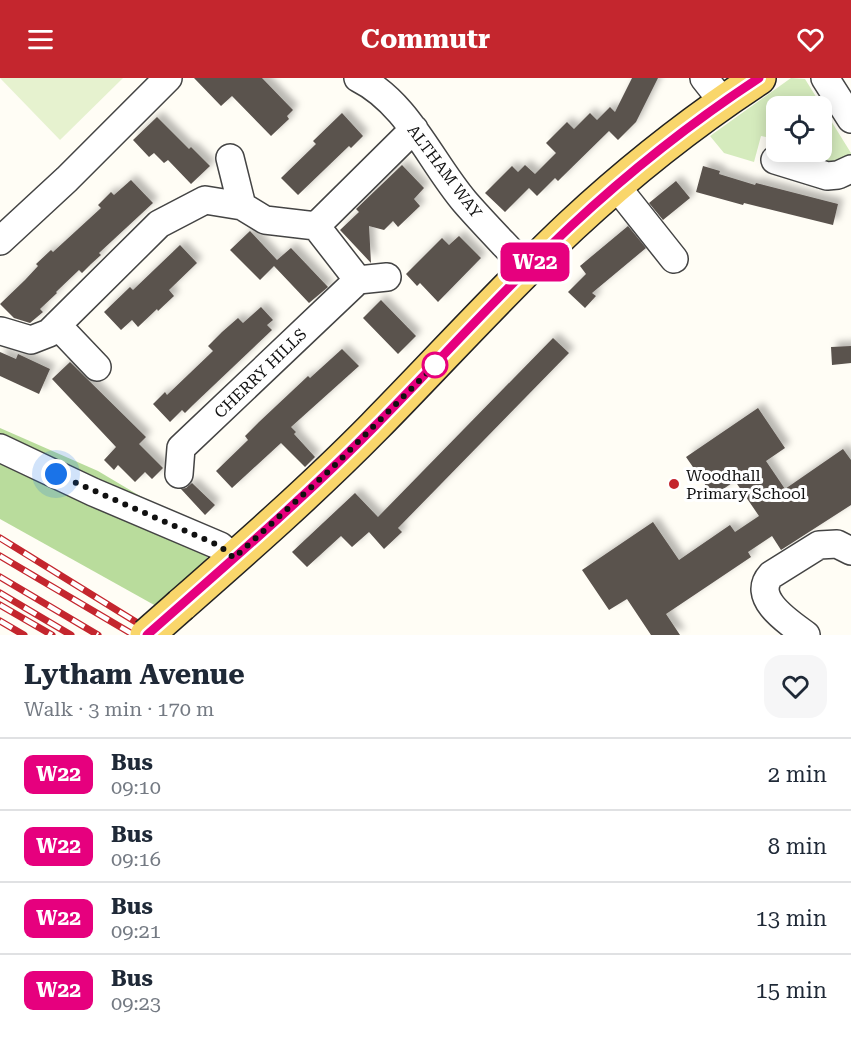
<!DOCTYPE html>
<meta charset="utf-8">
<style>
body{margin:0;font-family:"Roboto Serif",serif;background:#f6f6f7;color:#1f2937;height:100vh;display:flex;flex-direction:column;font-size:22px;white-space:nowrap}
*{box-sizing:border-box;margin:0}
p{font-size:20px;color:#747a83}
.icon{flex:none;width:33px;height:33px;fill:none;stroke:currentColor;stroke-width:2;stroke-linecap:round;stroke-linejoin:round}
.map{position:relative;height:557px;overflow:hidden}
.drawer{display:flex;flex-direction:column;background:#fff;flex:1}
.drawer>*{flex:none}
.badge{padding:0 12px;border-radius:9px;font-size:21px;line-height:39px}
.fabs{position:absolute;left:766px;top:18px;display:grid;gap:12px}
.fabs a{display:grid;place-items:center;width:66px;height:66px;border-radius:12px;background:#fff;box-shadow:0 3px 15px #0003;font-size:30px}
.you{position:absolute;width:30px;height:30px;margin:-15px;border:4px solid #fff;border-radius:50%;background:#1a73e8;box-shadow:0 0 0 9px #1a73e833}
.map>.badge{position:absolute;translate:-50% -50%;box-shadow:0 0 0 3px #fff}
.round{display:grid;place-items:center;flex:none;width:63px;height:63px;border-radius:18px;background:#f6f6f7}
.head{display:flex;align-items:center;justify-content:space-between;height:102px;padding:0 24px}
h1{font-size:28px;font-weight:700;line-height:45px}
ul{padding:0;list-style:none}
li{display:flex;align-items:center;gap:18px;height:72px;padding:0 24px;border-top:2px solid #e0e1e3}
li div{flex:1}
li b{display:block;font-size:22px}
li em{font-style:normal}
li .badge{min-width:66px;font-weight:700;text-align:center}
header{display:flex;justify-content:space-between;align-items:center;height:78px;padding:0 24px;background:#c4262e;color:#fff;font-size:27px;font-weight:700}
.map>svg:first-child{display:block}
</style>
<header><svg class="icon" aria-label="menu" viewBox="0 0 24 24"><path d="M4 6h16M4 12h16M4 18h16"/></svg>Commutr<svg class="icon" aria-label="heart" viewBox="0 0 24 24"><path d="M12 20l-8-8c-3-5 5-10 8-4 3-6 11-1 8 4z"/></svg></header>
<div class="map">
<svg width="851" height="557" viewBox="0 0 851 557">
<defs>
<filter id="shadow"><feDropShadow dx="5.5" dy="-5.5" stdDeviation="3" flood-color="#0004"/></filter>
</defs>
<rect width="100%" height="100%" fill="#fffdf5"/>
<path fill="#d5ebbd" d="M 791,0 L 805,1 L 851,75 L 851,84 L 840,91 L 792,74 L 822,74 L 822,28 L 777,28 L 777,61 L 761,58 L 754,84 L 724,75 L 710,58 Z"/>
<path fill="#b9dc9c" d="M 0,350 L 98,393 L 219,465 L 165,533 L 0,441 Z"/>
<path fill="#e6f2cf" d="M 0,0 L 123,0 L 60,62 Z"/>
<path fill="#5a524d" filter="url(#shadow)" d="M 194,0 L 262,0 L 293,32 L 287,38 L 289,41 L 271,58 L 232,18 L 221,28 Z
M 632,0 L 658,0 L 636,44 L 618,62 L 609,53 L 558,103 L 555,100 L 537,118 L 529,110 L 505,134 L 485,115 L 512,88 L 518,94 L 525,87 L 535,96 L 556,75 L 546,65 L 567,44 L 574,51 L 590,35 L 597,42 L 610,29 L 615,34 Z
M 342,35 L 363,58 L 351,70 L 349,68 L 298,117 L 281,100 L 316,66 L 313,63 Z
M 157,39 L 189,71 L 191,69 L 210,88 L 191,106 L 168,82 L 164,85 L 154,75 L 149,79 L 133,62 Z
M 402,87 L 424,110 L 414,121 L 420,128 L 398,149 L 393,143 L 384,152 L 369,148 L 371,185 L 340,152 L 359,134 L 356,131 Z
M 703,88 L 720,93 L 719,96 L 755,107 L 756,105 L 838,126 L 833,147 L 744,125 L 743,127 L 696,114 Z
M 131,102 L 153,125 L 99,175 L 101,177 L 91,186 L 82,195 L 79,192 L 56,214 L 57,215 L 40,231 L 43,234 L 30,245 L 14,240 L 0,226 L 25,202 L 38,188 L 36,186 L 51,172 L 53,174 L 101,130 L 98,127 L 111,114 L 114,117 Z
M 676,103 L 690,120 L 663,142 L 649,125 Z
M 628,148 L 646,170 L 592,215 L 596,218 L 585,230 L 568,214 L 586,196 L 580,188 Z
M 250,153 L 277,182 L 291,170 L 328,209 L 309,225 L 274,188 L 260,202 L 230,172 Z
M 459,158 L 481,180 L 438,224 L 420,205 L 417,208 L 406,196 L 442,160 L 449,167 Z
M 180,167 L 197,185 L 169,212 L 174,218 L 158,233 L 157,231 L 138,249 L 132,242 L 121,252 L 104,234 L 130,209 L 133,212 Z
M 381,222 L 416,258 L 398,276 L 363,240 Z
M 261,229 L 273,242 L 267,247 L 272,252 L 193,327 L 185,335 L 182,332 L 170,344 L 153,326 L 165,314 L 167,317 L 213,273 L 208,268 L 222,254 L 238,240 L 243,245 Z
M 553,260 L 569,275 L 398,450 L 402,454 L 384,471 L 369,454 L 352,469 L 341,458 L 307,489 L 292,474 L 355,415 L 378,439 Z
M 851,268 L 851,285 L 832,287 L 831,269 Z
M 342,271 L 359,288 L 291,349 L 296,354 L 294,356 L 315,379 L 305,389 L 281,365 L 232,410 L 216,393 L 248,362 L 245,358 L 259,344 L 308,298 L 310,300 Z
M 0,274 L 16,281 L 18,276 L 50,291 L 39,316 L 0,298 Z
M 70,284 L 146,359 L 139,366 L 163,390 L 152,401 L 145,394 L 135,404 L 118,387 L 114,392 L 104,382 L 116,369 L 52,301 Z
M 758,330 L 785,370 L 766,383 L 785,411 L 843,371 L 851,382 L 851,427 L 781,472 L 772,458 L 748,474 L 751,479 L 666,536 L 680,557 L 651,557 L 627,521 L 609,532 L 582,492 L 653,444 L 679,482 L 730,447 L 735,454 L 759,438 L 735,403 L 713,418 L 686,379 Z
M 192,405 L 215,427 L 205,437 L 181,411 L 186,410 Z"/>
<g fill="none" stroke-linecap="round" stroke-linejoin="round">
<defs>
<path id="minor" d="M 358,0 C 408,25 430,83 465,124 C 485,147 507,169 528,192
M 704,0 L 723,24
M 825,0 L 851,41
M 230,80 L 242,128
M 775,82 L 827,98 L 838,97 L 851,91
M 616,108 L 674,181
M 0,163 L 67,101 L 168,0
M 358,202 L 387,199
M 57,247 L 97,289
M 1,253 L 31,262 L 49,255 L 159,146 L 205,122 L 242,128 L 265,142 L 316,148 L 414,51
M 0,370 L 93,414 L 220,468 L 234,480
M 179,396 L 181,370 L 358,202 L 316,148
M 806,557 C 790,545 750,520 771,497 L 819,467 L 837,466 L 851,473"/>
<path id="major" d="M 181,527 C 247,469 313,411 374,349 C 440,282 503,212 571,148 C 629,94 692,44 759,0"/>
</defs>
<use href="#minor" stroke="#444" stroke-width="30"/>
<use href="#major" stroke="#222" stroke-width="36"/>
<use href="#minor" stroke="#fff" stroke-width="27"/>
<use href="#major" stroke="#f9d66b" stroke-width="33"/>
<defs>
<path id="rail" d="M 0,460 L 157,557
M 0,478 L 134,557
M 0,499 L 98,557
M 0,515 L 71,557
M 0,527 L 52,557
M 0,543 L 24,557"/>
</defs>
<use href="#rail" stroke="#c4262e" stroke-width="7"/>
<use href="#rail" stroke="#fff" stroke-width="4.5" stroke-dasharray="14" stroke-linecap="butt"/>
<defs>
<path id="major-bridge" d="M 147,557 L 181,527"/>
</defs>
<use href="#major-bridge" stroke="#222" stroke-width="36" stroke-linecap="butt"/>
<use href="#major-bridge" stroke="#f9d66b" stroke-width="33"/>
</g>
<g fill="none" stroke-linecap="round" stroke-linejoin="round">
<defs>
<path id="line" d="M 147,557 C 224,489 302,422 374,349 C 440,282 503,212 571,148 C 629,94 692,44 759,0"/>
</defs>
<use href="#line" stroke="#fff" stroke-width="14"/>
<use href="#line" stroke="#e6007e" stroke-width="9"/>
<path stroke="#111" stroke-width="6" stroke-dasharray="0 10.8" d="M 56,396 L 220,468 L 234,480 L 330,392 L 435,287"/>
</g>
<circle fill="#fff" stroke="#e6007e" stroke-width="3" cx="435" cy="287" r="12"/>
<circle fill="#c4262e" stroke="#fff" stroke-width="2" cx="674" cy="406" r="6"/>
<g text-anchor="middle" stroke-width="6" stroke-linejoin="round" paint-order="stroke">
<g font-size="16" fill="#111" stroke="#fff">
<text transform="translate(445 93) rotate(53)" y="6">ALTHAM WAY</text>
<text transform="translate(260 295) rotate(-44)" y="6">CHERRY HILLS</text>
</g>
<g font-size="16" fill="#111" stroke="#fff" text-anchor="start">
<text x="686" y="403">Woodhall<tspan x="686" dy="18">Primary School</tspan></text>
</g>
</g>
</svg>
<div class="fabs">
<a><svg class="icon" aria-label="locate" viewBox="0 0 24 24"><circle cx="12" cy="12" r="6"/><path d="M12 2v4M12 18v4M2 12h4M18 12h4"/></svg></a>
</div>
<div class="you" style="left:56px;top:396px"></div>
<b class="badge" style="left:535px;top:184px;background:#e6007e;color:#fff">W22</b>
</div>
<section class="drawer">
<div class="head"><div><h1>Lytham Avenue</h1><p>Walk · 3 min · 170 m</p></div><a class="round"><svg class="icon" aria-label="heart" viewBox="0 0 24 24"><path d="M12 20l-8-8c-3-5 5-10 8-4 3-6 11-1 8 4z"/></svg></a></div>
<ul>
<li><span class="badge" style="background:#e6007e;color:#fff">W22</span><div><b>Bus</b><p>09:10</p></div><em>2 min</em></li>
<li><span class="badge" style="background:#e6007e;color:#fff">W22</span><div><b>Bus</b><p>09:16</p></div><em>8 min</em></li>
<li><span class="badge" style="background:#e6007e;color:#fff">W22</span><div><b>Bus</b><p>09:21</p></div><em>13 min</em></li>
<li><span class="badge" style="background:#e6007e;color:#fff">W22</span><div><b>Bus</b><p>09:23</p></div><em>15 min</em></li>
</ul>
</section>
